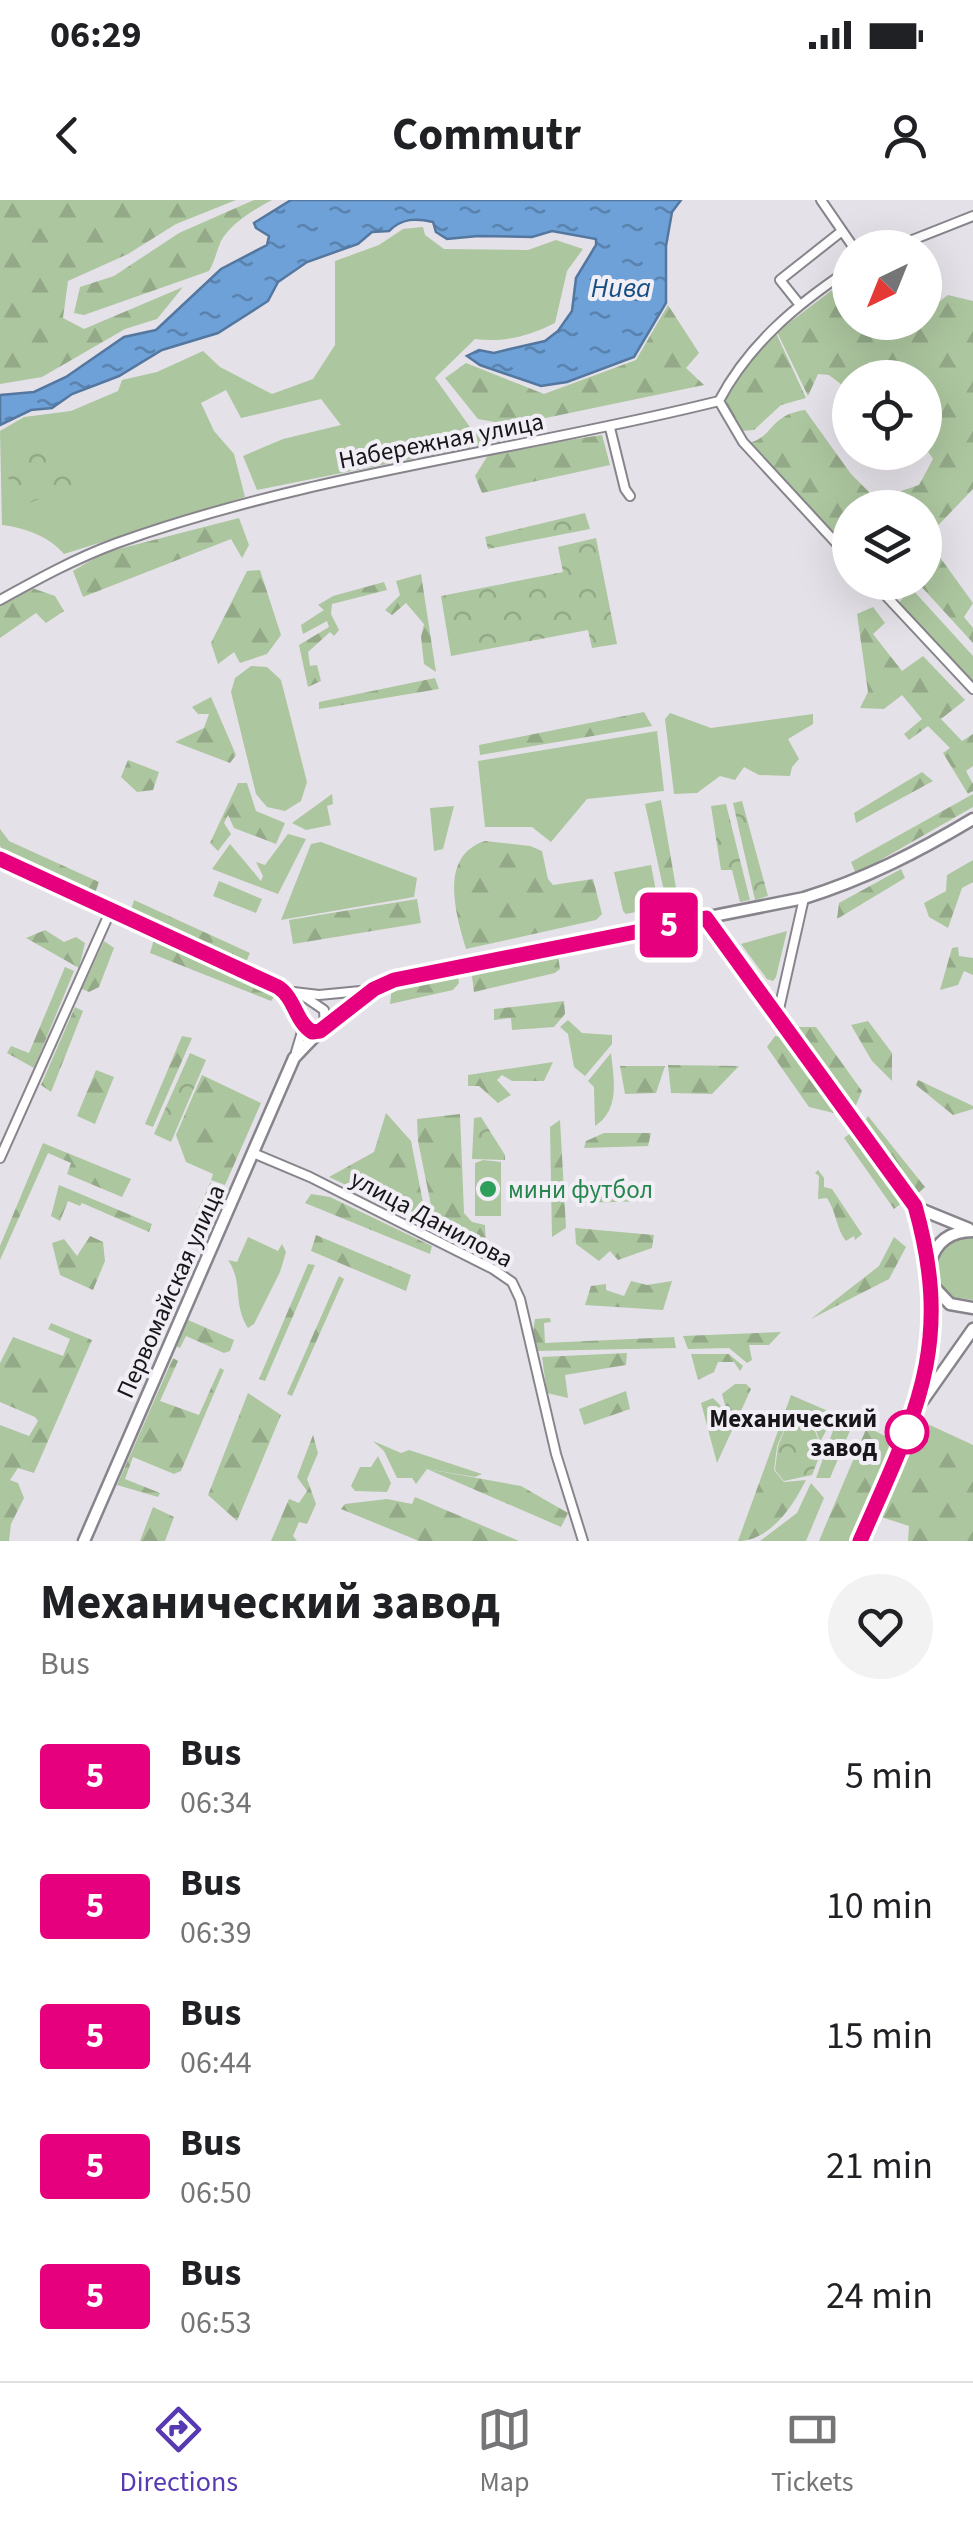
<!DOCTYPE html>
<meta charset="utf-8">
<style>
body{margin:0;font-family:"Source Sans 3",sans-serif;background:#f2f2f2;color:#202124;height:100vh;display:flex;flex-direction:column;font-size:38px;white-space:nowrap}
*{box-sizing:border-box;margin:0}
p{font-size:32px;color:#757577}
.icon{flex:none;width:55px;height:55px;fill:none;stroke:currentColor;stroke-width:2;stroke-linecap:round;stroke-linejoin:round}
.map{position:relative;height:1341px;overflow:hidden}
.panel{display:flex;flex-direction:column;background:#fff;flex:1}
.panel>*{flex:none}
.badge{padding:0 20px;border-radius:8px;font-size:35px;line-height:65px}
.needle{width:65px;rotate:223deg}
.controls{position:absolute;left:832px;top:30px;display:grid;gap:20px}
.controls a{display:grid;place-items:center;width:110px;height:110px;border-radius:50%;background:#fff;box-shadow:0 10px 40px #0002;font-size:50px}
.map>.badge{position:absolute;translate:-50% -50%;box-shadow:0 0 0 5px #fff}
.round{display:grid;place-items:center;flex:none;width:105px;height:105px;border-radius:52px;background:#f2f2f2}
.head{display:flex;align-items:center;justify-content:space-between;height:170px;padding:0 40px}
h1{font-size:48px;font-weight:700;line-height:75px}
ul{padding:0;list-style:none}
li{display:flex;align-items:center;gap:30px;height:130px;padding:0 40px}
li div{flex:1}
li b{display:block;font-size:38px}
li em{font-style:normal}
li .badge{min-width:110px;font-weight:700;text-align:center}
.status{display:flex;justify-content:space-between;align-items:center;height:70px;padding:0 50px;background:#fff;direction:ltr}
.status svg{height:28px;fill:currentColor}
header{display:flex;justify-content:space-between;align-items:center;height:130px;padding:0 40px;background:#fff;font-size:45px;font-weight:700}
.menu{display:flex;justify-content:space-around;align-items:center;height:140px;border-top:2px solid #e0e0e0;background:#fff;font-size:28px;color:#757577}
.menu a{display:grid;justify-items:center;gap:5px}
.menu .selected{color:#5739b1}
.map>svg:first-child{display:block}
</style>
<div class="status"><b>06:29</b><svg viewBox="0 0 49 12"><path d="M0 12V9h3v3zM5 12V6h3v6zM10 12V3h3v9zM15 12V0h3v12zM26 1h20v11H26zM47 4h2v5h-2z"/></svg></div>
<header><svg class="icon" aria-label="back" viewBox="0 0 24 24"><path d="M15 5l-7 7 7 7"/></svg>Commutr<svg class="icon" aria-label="person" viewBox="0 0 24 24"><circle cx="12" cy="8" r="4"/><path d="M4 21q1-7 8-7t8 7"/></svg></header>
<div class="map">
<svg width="973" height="1341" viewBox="0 0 973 1341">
<defs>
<pattern id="forest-firs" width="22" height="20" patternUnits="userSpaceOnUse" patternTransform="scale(2.5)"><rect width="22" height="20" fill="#acc69f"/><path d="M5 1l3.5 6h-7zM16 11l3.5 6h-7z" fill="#93a988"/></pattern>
<pattern id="park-crowns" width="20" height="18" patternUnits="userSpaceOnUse" patternTransform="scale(2.5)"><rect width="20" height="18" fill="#acc69f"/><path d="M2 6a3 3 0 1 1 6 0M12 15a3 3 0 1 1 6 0" fill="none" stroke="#93a988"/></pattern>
<pattern id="water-ripples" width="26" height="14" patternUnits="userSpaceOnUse" patternTransform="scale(2.5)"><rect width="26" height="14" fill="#6da1d8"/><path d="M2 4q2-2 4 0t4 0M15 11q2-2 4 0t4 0" fill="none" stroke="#5982ae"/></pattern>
</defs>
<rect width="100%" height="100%" fill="#e5e1e8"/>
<path fill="#acc69f" d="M 423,27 L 425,35 L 444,49 L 528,50 L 556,40 L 583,49 L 567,71 L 555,123 C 529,136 504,143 475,139 L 435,178 L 470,227 L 501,241 L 257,290 L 243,256 L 283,239 L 341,225 L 321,199 L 241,218 L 226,190 L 201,203 L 214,231 L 234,254 L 245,297 L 64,354 C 49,336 25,328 2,325 L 0,231 L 24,217 L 71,211 L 118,191 L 122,180 L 157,172 L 203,151 L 220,167 L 272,194 L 313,179 L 335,145 L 335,61 L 379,45 L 403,29 Z
M 251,466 L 267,467 L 281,480 L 307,582 L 301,601 L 285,611 L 267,607 L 256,594 L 231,492 L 235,478 Z
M 670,513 L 711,528 L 813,514 L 813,524 L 788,539 L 799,559 L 792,567 L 790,576 L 759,575 L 744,567 L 735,580 L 720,576 L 697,593 L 674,594 L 665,519 Z
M 657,531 L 664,591 L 587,599 L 551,642 L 532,627 L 485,627 L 478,561 Z
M 332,594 L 333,604 L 327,606 L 331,625 L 306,630 L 292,623 Z
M 454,606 L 443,649 L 434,651 L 430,608 Z
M 288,634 L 306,639 L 278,694 L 212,669 L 230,644 L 261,681 L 263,676 L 256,662 L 265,665 Z
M 321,642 L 417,678 L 414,697 L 281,720 L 311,644 Z
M 651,665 L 659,707 L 626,714 L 623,711 L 614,672 Z
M 787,731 L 776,777 L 773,781 L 767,779 L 741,744 Z
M 568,820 L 582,833 L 612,835 L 612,844 L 585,876 L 574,867 L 568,834 L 560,827 Z
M 611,853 C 614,880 620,910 595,926 L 594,887 L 588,881 Z
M 483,960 L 501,962 L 501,1016 L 475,1016 L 475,963 Z
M 248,1037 L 278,1051 L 282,1044 L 286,1052 L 280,1072 L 254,1124 L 248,1128 C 232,1102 244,1084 228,1060 L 237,1062 Z
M 973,1038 L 973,1100 L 953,1097 L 941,1085 C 931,1059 945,1037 973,1038 Z
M 839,1214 L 854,1221 L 830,1278 L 816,1278 Z
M 373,1241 L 401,1253 L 409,1250 L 482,1274 L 475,1277 L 427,1269 L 416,1284 L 412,1278 L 397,1278 L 384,1251 Z
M 378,1256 L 391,1283 L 387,1292 L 355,1291 L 351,1286 L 360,1267 L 371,1267 Z
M 811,1283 L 824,1298 L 806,1341 L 760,1341 L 797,1313 Z"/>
<path fill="url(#forest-firs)" d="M 0,0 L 236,0 L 176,24 L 128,54 L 68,81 L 63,118 L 84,129 L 183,87 L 157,119 L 125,129 L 42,177 L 0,184 Z
M 254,0 L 272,0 C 255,9 231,23 221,41 C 216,52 215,61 209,71 L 84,115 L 74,113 L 80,87 L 114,76 L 179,33 Z
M 844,81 L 850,85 L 850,122 L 925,122 L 925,112 L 948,95 L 973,101 L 973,289 L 925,339 L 925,308 L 897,307 L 901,291 L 919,285 L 933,259 L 925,247 L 925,178 L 850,178 L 850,191 L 829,175 L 818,174 L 808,196 L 777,132 Z
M 668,105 L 699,153 L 686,168 L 704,185 L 512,225 L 478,219 L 445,178 L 466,163 L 544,194 L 636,160 Z
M 776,133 L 806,198 L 781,205 L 754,230 L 741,231 L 724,203 L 756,151 Z
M 805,210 L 851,274 L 879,302 L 887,293 L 891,294 L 888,307 L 850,308 L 850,349 L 749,243 C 774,237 769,215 805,210 Z
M 602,235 L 610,265 L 482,293 L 475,276 L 490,252 Z
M 239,318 L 249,345 L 242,358 L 231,339 L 83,397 L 73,371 L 103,353 Z
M 939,356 L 973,403 L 964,417 L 973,428 L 973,443 L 918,383 L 925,382 L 925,362 Z
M 260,370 L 281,435 L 267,454 L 240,463 L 234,452 L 218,464 L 211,443 L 247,371 Z
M 421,374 L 436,472 L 424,464 L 421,437 L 424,424 L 406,403 L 392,415 L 385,410 L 400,395 L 396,381 Z
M 384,382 L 387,390 L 332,404 L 331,414 L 339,430 L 334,436 L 330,432 L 308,452 L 310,466 L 317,465 L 321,481 L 308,487 L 299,445 L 329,427 L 327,421 L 303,434 L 301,425 L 324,410 L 318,405 L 333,396 Z
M 32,388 L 55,396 L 64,411 L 46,423 L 36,413 L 0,438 L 0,406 Z
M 911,388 L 973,456 L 973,481 L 898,404 Z
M 873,407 L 885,423 L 873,434 L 902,471 L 923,456 L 965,500 L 941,519 L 962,541 L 973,534 L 973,566 L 966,571 L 973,584 L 973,591 L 968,594 L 943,553 L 950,548 L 928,526 L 909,540 L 904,534 L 922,519 L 902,495 L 884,509 L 860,508 L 868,492 L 857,414 Z
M 435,478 L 439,489 L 319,509 L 319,502 Z
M 211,497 L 236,555 L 230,563 L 175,542 L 204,528 L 209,514 L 198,514 L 192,507 Z
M 644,512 L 652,526 L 480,555 L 479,545 Z
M 128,560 L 159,572 L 153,590 L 137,592 L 121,577 Z
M 922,572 L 933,581 L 856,623 L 854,613 Z
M 238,583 L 247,583 L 256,611 L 285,623 L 276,644 L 234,628 L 228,615 L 224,623 L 231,634 L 218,651 L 210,643 Z
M 973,594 L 973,607 L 856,674 L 851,662 Z
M 661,600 L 677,694 L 665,696 L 645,604 Z
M 0,629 L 9,641 L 99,682 L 95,693 L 4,652 L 0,646 Z
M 485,641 L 530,646 L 542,651 L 548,679 L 553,685 L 593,679 L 602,714 L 596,720 L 466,749 C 456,715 438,656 485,641 Z
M 973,660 L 973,682 L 962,688 L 948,728 L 929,717 L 924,703 L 946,691 L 947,675 Z
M 901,669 L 905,678 L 837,719 L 839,703 Z
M 219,681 L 262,699 L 256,713 L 213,696 Z
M 417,699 L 421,723 L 293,744 L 289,720 Z
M 134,700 L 250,753 L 246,762 L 131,710 Z
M 45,730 L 64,742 L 76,737 L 85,743 L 79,768 L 26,738 Z
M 155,736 L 242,775 L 274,797 L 271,801 L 150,753 Z
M 104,741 L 114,748 L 99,787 L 89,792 L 82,789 Z
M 958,747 L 959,756 L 973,758 L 973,775 L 964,771 L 958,785 L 940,790 L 952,748 Z
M 558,756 L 560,769 L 555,773 L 474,792 L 472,776 Z
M 65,767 L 74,771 L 34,868 L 7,853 L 11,846 L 29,853 Z
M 458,777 L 459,783 L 453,790 L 390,804 L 392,787 Z
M 564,801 L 565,814 L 554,827 L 512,830 L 511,818 L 494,820 L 494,809 Z
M 75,807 L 83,811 L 51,892 L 41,885 Z
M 868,821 L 892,853 L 892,881 L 872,861 L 851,825 Z
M 793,827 L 816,827 L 862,891 L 854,910 Z
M 182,836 L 192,838 L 153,927 L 145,924 Z
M 775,836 L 786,838 L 842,915 L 809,907 L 767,847 Z
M 553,862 L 544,881 L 512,881 L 502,875 L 497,880 L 511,895 L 498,903 L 479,886 L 468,886 L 468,875 Z
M 668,865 L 739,866 L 712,894 L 671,893 Z
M 620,866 L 665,866 L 656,893 L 625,894 Z
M 96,870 L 114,877 L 95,924 L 77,916 Z
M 202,875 L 261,903 L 225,985 L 211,980 L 213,974 L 186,962 L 176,935 Z
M 918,880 L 973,906 L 973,909 L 953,915 L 916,885 Z
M 386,913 L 411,941 L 427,1023 L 329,977 L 374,952 Z
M 460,914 L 464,1013 L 472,1022 L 485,1025 L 486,1048 L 435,1025 L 418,941 L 417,919 Z
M 868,916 L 925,987 L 914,997 L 863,924 Z
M 560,920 L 566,1028 L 552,1037 L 550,927 Z
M 856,929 L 907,999 L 894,1009 L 844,938 Z
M 604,933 L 651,933 L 648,946 L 584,948 L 586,941 Z
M 43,943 L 131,979 L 122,997 L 67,974 L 71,963 L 48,953 L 0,1060 L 0,1046 Z
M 818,970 L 824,978 L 824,987 L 832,989 L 862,1034 L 855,1040 L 854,1036 L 846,1041 C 836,1029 837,1013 827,998 L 818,999 L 819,976 L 815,973 Z
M 210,983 L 223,989 L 205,1030 L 192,1024 Z
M 577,984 L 649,985 L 648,1001 L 580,1003 Z
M 59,985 L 152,1024 L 149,1032 L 82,1003 L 80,1006 L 68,1001 L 60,1021 L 51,1016 Z
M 311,994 L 330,997 L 432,1046 L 430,1054 L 305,1003 Z
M 575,1028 L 654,1035 L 652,1048 L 618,1060 L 610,1051 L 599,1061 L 576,1044 Z
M 316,1035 L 411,1075 L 406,1091 L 311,1051 Z
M 90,1036 L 103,1042 L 105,1061 L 93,1090 L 60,1075 L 52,1043 L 64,1039 L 77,1056 Z
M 894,1037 L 906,1047 L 889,1079 L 811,1119 L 879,1066 Z
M 308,1064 L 315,1065 L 265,1181 L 259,1179 Z
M 339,1076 L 344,1079 L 292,1196 L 287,1194 Z
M 631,1081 L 647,1085 L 672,1081 L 663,1110 L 585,1105 L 591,1086 L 606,1084 L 606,1090 L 624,1096 Z
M 550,1118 L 551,1122 L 544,1123 L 545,1143 L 674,1137 L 676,1148 L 536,1151 L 532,1137 L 535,1119 Z
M 188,1120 L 234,1140 L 230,1151 L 224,1153 L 186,1136 L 180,1148 L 176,1146 Z
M 51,1123 L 92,1140 L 34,1273 L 18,1268 L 10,1280 L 18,1283 L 24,1298 L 11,1324 L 9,1341 L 0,1341 L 0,1225 L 29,1236 L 38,1221 L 35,1217 L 0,1202 L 0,1163 L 13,1137 L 63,1156 L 70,1139 L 48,1129 Z
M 781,1132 L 769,1145 L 749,1145 L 752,1160 L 747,1163 L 729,1148 L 688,1149 L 683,1136 Z
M 627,1153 L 626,1165 L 565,1175 L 568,1198 L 547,1193 L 542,1157 Z
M 691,1154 L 729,1154 L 743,1166 L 740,1171 L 734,1162 L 718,1162 L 714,1172 L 698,1180 Z
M 173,1158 L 178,1161 L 160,1201 L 199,1215 L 220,1168 L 224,1170 L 181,1271 L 174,1274 L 133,1257 L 125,1279 L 160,1293 L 158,1297 L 117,1285 Z
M 735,1184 L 746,1184 L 751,1189 L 717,1263 L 701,1203 L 713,1198 L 727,1212 L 722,1194 Z
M 626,1191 L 630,1209 L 584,1225 L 579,1209 Z
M 248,1193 L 281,1215 L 237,1321 L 208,1295 Z
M 791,1195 L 835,1214 L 820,1242 L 810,1214 L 788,1221 L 777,1246 L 774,1270 L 784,1282 L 806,1280 C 793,1306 770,1341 738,1341 Z
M 919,1220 L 973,1245 L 973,1341 L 908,1341 L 909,1326 L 878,1316 Z
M 867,1227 L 895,1241 L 850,1341 L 819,1341 Z
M 313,1235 L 318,1253 L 307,1279 L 316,1304 L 307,1324 L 299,1322 L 293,1336 L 297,1341 L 271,1341 L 289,1299 L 299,1303 L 307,1291 L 297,1277 Z
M 427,1269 L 521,1286 L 568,1313 L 561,1327 Z
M 415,1297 L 519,1341 L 419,1341 L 341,1309 L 345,1304 L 387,1299 L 412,1304 Z
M 153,1307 L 174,1317 L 165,1341 L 140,1341 Z"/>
<path fill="url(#park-crowns)" d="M 67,239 L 92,293 L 57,304 L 49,295 L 22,306 L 3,267 Z
M 585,313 L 590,329 L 488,349 L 485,337 Z
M 596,338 L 617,444 L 592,448 L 588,430 L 451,456 L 441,396 L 563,372 L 558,347 Z
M 742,601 L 768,696 L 755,700 L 733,603 Z
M 726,604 L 750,700 L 740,702 L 732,670 L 721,670 L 711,606 Z
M 190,853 L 206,860 L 171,942 L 154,934 Z
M 481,917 L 505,955 L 505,960 L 472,959 L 474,918 Z
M 809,1215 L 822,1250 L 812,1275 L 784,1281 L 775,1270 L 778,1246 L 788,1222 Z"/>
<path fill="url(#water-ripples)" stroke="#54779f" stroke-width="2.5" d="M 291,0 L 681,0 L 672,12 L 666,46 L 666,103 L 634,157 L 567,182 L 541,186 L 480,165 L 467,156 L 479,150 L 494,153 L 510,149 L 545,141 L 558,131 L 572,111 L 576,78 L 596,45 L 596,39 L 552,31 L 532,37 L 478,36 L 447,39 L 436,32 L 433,22 C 416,18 402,18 389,31 L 372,32 L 358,44 L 307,62 L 278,82 L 268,101 L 218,133 L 162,150 L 119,176 L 72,194 L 52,208 L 31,210 L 0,225 L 0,195 L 34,192 L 66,177 L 124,137 L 156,130 L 221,69 L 267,45 L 269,36 L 256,28 L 254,23 Z"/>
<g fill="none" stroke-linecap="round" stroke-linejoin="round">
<defs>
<path id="street" d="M 821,0 L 854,48
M 892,48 L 973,16
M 800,105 L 780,80 L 842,31
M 719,201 L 743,242 L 850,358
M 610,228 L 625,289 L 630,296
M 873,382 L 973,489
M 0,400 C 38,379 76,358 117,343 C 312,273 519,251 719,201 C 749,144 797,104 850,69
M 0,659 L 285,791 L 319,795 L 371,790
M 285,791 L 302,832 L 296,852
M 305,797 L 324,810 L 325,827
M 777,818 L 804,698
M 253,953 L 310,977 L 493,1069 L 512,1082 L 520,1099 L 556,1254 L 583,1341
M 0,958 L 110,712"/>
<path id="secondary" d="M 706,718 L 915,1007 C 955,1148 914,1214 860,1341
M 915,1007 L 969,1029
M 930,1063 C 936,1041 951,1031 973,1031
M 933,1086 L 950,1104 L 973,1108
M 923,1200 L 973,1129
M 84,1341 L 294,858 C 322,828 355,794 394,780 L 804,698 C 865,679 918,652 973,619"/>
</defs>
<use href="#street" stroke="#88848c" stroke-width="12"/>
<use href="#secondary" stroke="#88848c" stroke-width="15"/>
<use href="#street" stroke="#fff" stroke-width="8"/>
<use href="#secondary" stroke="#fff" stroke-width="10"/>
</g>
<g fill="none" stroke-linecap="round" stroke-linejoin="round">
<defs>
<path id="line" d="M 0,659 L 278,787 C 295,798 295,821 312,832 L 320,831 L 374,789 L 394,780 L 706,718 L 915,1006 C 955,1147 915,1215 860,1341"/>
</defs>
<use href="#line" stroke="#fff" stroke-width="22"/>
<use href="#line" stroke="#e6007e" stroke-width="15"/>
</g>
<circle fill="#2e9e5b" stroke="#f2eef6" stroke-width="4" cx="488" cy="989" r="10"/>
<circle fill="#fff" stroke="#e6007e" stroke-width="5" cx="907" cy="1232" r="20"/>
<g text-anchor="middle" stroke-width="8" stroke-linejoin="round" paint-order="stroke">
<g font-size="25" fill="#181619" stroke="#f2eef6">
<text transform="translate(441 240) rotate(-11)" y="9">Набережная улица</text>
<text transform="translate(432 1018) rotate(28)" y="9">улица Данилова</text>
<text transform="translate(170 1091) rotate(-66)" y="9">Первомайская улица</text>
</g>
<g font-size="25" fill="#27864d" stroke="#f2eef6" text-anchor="start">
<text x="508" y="998">мини футбол</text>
</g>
<g font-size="25" font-weight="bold" fill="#181619" stroke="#f2eef6" text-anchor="end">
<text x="877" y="1227">Механический<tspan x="877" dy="29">завод</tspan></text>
</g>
<g font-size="28" font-style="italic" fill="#174e81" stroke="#f2eef6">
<text x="621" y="97">Нива</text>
</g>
</g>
</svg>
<div class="controls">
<a><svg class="needle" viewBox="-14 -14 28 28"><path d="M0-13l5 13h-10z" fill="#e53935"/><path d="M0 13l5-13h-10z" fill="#757577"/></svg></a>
<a><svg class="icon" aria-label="locate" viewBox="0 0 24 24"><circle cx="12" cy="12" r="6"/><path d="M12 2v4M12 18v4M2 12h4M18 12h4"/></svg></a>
<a><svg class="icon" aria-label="layers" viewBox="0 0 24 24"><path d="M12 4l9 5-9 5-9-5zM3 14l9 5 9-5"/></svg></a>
</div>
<b class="badge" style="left:669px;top:725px;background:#e6007e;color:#fff">5</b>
</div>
<section class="panel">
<div class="head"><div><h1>Механический завод</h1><p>Bus</p></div><a class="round"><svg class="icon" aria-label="heart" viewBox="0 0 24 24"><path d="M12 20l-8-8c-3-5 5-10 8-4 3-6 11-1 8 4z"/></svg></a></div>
<ul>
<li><span class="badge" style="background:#e6007e;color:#fff">5</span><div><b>Bus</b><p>06:34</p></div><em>5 min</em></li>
<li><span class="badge" style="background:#e6007e;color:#fff">5</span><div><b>Bus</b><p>06:39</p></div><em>10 min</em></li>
<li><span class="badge" style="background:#e6007e;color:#fff">5</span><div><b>Bus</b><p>06:44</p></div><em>15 min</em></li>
<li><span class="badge" style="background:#e6007e;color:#fff">5</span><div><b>Bus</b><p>06:50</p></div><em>21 min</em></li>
<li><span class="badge" style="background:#e6007e;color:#fff">5</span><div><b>Bus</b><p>06:53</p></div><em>24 min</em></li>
</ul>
</section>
<nav class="menu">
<a class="selected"><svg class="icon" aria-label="directions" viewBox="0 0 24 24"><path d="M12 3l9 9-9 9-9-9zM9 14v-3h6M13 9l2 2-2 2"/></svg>Directions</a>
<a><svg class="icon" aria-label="map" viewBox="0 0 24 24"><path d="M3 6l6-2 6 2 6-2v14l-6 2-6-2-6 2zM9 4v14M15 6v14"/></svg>Map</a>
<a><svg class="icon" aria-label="tickets" viewBox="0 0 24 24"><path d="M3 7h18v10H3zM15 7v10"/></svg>Tickets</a>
</nav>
